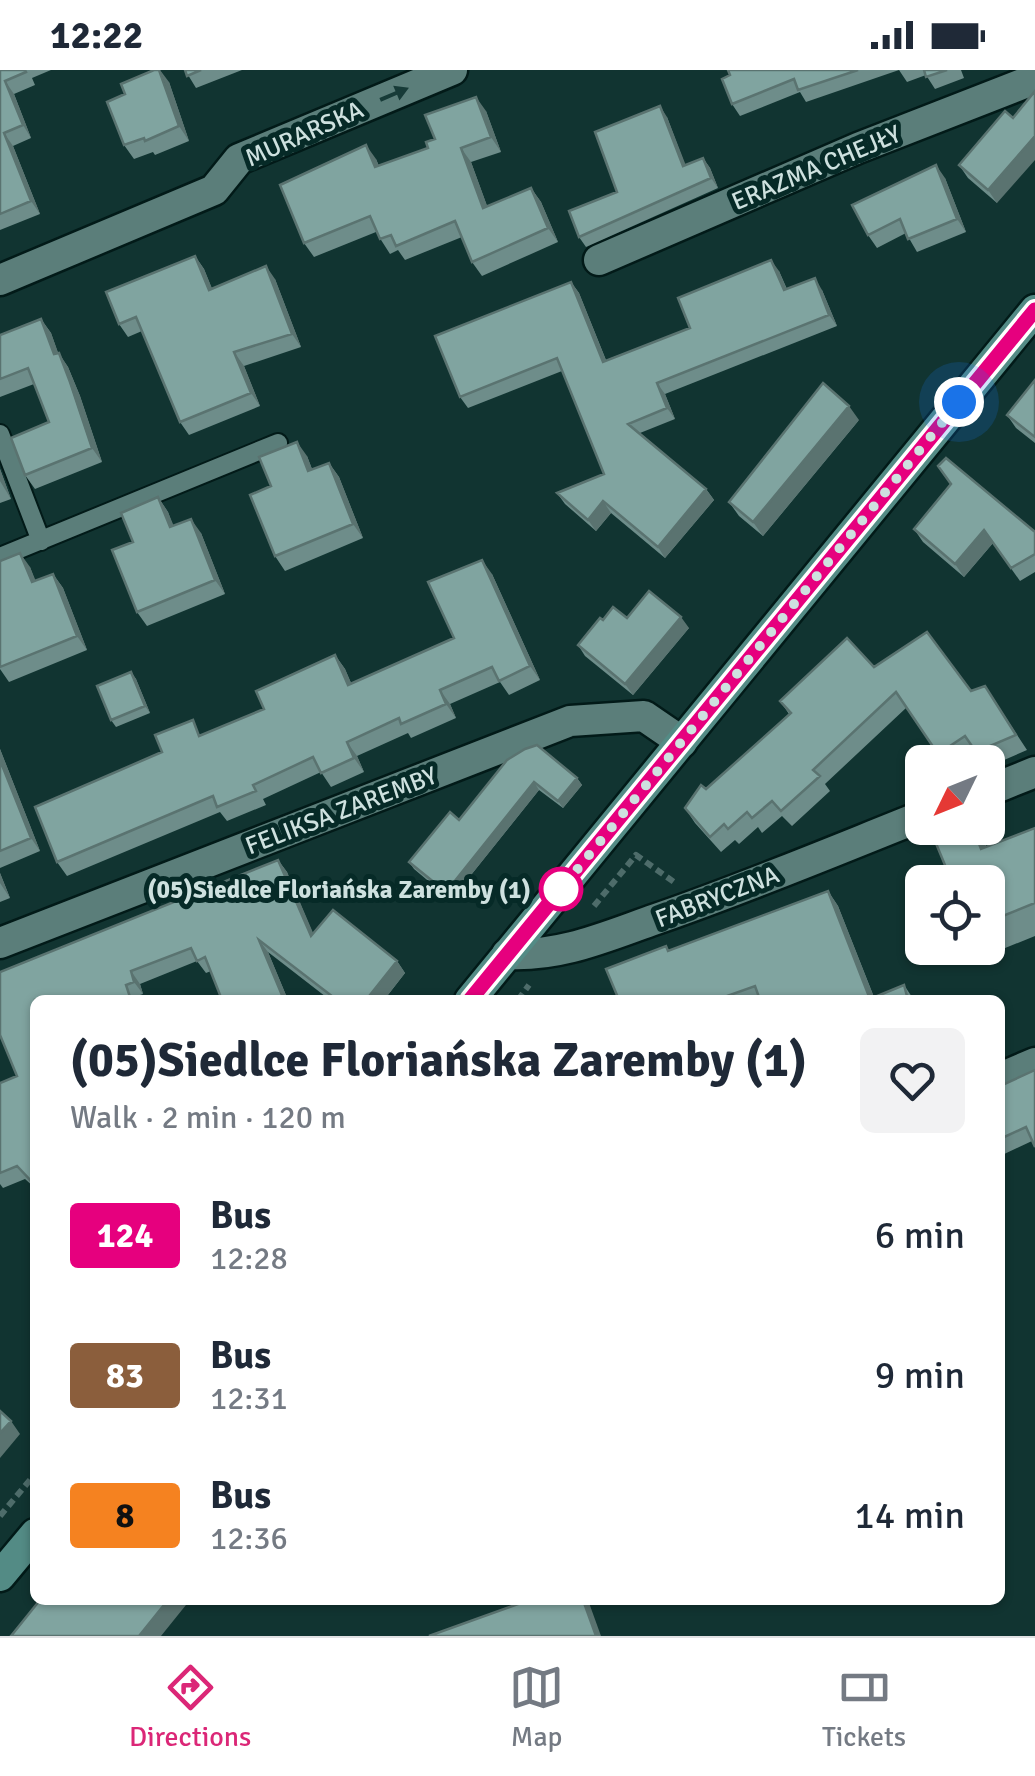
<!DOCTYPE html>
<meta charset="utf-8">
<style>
body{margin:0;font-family:Signika,sans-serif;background:#f2f2f3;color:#1f2937;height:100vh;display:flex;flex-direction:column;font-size:38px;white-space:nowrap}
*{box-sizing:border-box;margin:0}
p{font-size:32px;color:#747a83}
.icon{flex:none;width:55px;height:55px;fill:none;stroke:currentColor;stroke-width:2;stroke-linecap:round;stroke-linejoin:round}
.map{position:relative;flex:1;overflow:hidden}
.panel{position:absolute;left:30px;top:925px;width:975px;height:610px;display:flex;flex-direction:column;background:#fff;border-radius:15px;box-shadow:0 2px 8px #0004}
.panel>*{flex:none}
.badge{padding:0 20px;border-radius:8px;font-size:35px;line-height:65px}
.needle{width:65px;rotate:227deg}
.controls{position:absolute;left:905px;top:675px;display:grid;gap:20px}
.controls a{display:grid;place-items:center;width:100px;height:100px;border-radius:15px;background:#fff;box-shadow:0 2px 8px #0004;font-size:50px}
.you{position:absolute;width:50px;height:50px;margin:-25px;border:8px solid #fff;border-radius:50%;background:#1a73e8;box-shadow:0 0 0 15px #1a73e833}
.map>.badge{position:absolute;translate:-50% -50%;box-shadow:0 0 0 5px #fff}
.round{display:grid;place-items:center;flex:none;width:105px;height:105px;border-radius:15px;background:#f2f2f3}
.summary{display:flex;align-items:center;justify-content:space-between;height:170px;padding:0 40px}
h1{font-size:48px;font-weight:700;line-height:75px}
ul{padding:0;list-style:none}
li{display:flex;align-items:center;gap:30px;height:140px;padding:0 40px}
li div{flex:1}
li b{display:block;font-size:38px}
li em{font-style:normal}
li .badge{min-width:110px;font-weight:700;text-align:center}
.status{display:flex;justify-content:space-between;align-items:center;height:70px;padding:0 50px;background:#fff;direction:ltr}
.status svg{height:28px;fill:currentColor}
.dock{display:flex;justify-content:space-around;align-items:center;height:140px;border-top:2px solid #e0e1e3;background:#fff;font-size:28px;color:#747a83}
.dock a{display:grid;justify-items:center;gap:5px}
.dock .selected{color:#db2777}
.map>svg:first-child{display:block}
</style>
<div class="status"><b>12:22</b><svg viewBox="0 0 49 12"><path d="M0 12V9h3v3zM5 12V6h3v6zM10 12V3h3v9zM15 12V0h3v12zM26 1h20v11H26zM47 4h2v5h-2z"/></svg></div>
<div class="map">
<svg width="1035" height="1566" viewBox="0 0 1035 1566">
<rect width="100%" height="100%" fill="#113431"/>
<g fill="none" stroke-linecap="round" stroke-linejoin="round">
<defs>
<path id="lane" d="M 0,364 L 41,471
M 0,487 L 278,373"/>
<path id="street" d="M 599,190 L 858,78 L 1035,9
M 0,210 L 214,120 L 239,89 L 452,0
M 988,721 L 1035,702
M 0,873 L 570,651 L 644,646 L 682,672
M 507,884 C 561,887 607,866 656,849 C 746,818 834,781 922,746
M 1000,1008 L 1035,993"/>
<path id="secondary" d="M 470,930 L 1035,240
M 0,1506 L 35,1464"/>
</defs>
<use href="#lane" stroke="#021a18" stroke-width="22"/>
<use href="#street" stroke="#021a18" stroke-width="35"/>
<use href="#secondary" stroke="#021a18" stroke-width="35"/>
<path stroke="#4e6c6a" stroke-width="6" stroke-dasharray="8 5" stroke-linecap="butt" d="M 594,836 L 636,785 L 674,812
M 518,930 L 529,915
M 0,1446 L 35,1404"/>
<use href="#lane" stroke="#5b7e7a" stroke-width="18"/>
<use href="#street" stroke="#5b7e7a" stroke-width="30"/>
<use href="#secondary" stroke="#538b85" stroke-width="30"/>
</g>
<path fill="#6e8d8a" d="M 0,0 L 51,0 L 32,8 L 35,15 L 14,24 L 31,68 L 13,76 L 40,144 L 0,160 Z
M 185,0 L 242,0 L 196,18 Z
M 728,0 L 961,0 L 964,8 L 935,19 L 926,5 L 907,12 L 899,0 L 806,32 L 800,22 L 740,46 L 732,34 L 730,5 Z
M 169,12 L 189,71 L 155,85 L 153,82 L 134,89 L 124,75 Z
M 486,41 L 501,82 L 471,92 L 487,136 L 531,118 L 541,132 L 558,172 L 482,206 L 472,192 L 462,167 L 405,190 L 398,180 L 390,184 L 376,162 L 314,187 L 304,173 L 376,89 L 379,96 L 428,78 L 435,69 Z
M 1005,41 L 997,133 L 968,108 L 959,95 Z
M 667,47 L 685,95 L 703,88 L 710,98 L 718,118 L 586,177 L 579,167 L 617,122 Z
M 945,108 L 966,162 L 917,182 L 906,163 L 877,178 L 868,165 Z
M 195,186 L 204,199 L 212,219 L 275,209 L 301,277 L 244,296 L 260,336 L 189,365 L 180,352 L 142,261 L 128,267 L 119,254 Z
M 779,201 L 787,219 L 822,220 L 837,256 L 665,324 L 675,349 L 640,363 L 706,419 L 714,430 L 665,488 L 611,443 L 596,461 L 565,434 L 557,423 L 604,404 L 562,301 L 468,338 L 460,327 L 571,212 L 579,223 L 606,290 L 690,258 Z
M 41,249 L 51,263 L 58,283 L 68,297 L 80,326 L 102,392 L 35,419 L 25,405 L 49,352 L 34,314 L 0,327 L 0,265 Z
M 1035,310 L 1035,373 L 1016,358 L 1007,345 Z
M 859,350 L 763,466 L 739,446 L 729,432 Z
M 307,386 L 312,399 L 329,393 L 339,407 L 363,468 L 285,501 L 275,486 L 271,416 Z
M 0,399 L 11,429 L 0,433 Z
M 158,427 L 168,442 L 173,456 L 201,463 L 225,524 L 147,556 L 137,542 L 133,472 Z
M 914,459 L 1035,462 L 1035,502 L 1020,511 L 993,473 L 964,507 L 923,472 Z
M 0,491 L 30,497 L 35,511 L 53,504 L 63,518 L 87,580 L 9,612 L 0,599 Z
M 492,504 L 540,610 L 509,625 L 500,612 L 450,634 L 456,648 L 411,668 L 408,663 L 357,686 L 364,702 L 331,717 L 321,702 L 263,729 L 266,735 L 227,751 L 220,742 L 67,806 L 57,792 L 162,682 L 264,639 L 335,585 L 345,599 L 351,613 L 454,568 Z
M 627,548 L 689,558 L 633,625 L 585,586 L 578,575 L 603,550 Z
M 874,597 L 971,621 L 985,616 L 1027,680 L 988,697 L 988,692 L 983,692 L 975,681 L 958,692 L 943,692 L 906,638 L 825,714 L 830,721 L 792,756 L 782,746 L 762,763 L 758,757 L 739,774 L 735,770 L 721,782 L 695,753 L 685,738 L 789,644 L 780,631 Z
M 131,602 L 136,609 L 150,643 L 116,657 L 111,650 Z
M 0,679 L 40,781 L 0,798 Z
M 507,690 L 577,708 L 582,715 L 563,738 L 539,720 L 451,830 L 414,799 L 409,792 L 459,750 Z
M 974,758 L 987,777 L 1035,758 L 1035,866 L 988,885 L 984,878 L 988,878 L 988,812 Z
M 278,790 L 287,802 L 313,864 L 333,840 L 397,891 L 405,903 L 384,930 L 330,930 L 268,882 L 288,930 L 222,930 L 211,901 L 206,903 L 197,891 L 140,914 L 143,924 L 134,927 L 135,930 L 35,930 L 35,1118 L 25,1109 L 3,1118 L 0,1114 L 0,1013 L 17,1006 L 0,965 L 0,902 Z
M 0,803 L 10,828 L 0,832 Z
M 828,821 L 838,836 L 874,927 L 904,915 L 914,930 L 619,930 L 669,881 Z
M 1035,1000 L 1032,1071 L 1000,1086 L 1000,1016 Z"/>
<path fill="#5a7370" d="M 160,0 L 169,12 L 189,71 L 179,56 Z
M 5,11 L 14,24 L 31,68 L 23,55 Z
M 476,27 L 486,41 L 501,82 L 491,67 Z
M 660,36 L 667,47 L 690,106 L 683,96 Z
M 4,63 L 13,76 L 40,144 L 31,131 Z
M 1035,66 L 1035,90 L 997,133 L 988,120 Z
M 366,75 L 376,89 L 385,111 L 375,97 Z
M 461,78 L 471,92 L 493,152 L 483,138 Z
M 703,88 L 710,98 L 718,118 L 711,108 Z
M 936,95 L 945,108 L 966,162 L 957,149 Z
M 531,118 L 541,132 L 558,172 L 548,158 Z
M 195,186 L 204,199 L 218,233 L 209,220 Z
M 771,190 L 779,201 L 792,232 L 784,220 Z
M 266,196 L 275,209 L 301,277 L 292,264 Z
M 815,208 L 822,220 L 837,256 L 829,245 Z
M 571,212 L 579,223 L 611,303 L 603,292 Z
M 41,249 L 51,263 L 64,299 L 54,284 Z
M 234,282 L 244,296 L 260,336 L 251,323 Z
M 59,283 L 68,297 L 80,326 L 102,392 L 92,378 Z
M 657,313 L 665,324 L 675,349 L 667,338 Z
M 849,336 L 859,350 L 763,466 L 753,452 Z
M 297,372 L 307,386 L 318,415 L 308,401 Z
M 329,393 L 339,407 L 363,468 L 353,454 Z
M 0,399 L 11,429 L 0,411 Z
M 706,419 L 714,430 L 665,488 L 658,477 Z
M 158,427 L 168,442 L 180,471 L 170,457 Z
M 603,431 L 611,443 L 596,461 L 588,450 Z
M 191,449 L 201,463 L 225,524 L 215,510 Z
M 984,460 L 993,473 L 964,507 L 955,494 Z
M 20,483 L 30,497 L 42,526 L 32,512 Z
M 482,490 L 492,504 L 540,610 L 530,596 Z
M 53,504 L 63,518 L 87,580 L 77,566 Z
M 681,547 L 689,558 L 633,625 L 625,614 Z
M 335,585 L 345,599 L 358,629 L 348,615 Z
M 131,602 L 136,609 L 150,643 L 145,636 Z
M 440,620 L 450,634 L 456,648 L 446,634 Z
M 347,672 L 357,686 L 364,702 L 354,688 Z
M 0,679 L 40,781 L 31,768 L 0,690 Z
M 577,708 L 582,715 L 563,738 L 558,731 Z
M 534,712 L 539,720 L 451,830 L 446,822 Z
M 973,758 L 990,782 L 981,779 Z
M 278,790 L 287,802 L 320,879 L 311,866 Z
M 0,803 L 10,828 L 0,813 Z
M 828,821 L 838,836 L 875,930 L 871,930 Z
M 259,870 L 268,882 L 288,930 L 284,930 Z
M 397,891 L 405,903 L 384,930 L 366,930 Z
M 131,901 L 140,914 L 143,924 L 134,912 Z
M 11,1351 L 20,1364 L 0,1388 L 0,1363 Z
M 168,1530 L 190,1530 L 161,1566 L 139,1566 Z
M 583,1530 L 588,1530 L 601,1566 L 596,1566 Z"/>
<path fill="#80a4a0" stroke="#5a7370" stroke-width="2.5" d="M 0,0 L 25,0 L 26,2 L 5,11 L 23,55 L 4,63 L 31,131 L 0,144 Z
M 154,0 L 159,0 L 179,56 L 145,71 L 144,68 L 124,75 L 107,32 L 125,24 L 121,14 Z
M 185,0 L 201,0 L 187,6 Z
M 728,0 L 858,0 L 798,20 L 794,9 L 732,34 L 722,9 L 730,5 Z
M 924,0 L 947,0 L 926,7 Z
M 1035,21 L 1035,66 L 988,120 L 959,95 L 1005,41 L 1013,48 Z
M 476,27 L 491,67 L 461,78 L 483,138 L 531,118 L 548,158 L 472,192 L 455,151 L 396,176 L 391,165 L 380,169 L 370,146 L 304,173 L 280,115 L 366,75 L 375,97 L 428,78 L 426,72 L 435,69 L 425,45 Z
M 660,36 L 683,96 L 703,88 L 711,108 L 579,167 L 569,141 L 617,122 L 595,62 Z
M 936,95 L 957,149 L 908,169 L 900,149 L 868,165 L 852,135 Z
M 195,186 L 209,220 L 266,196 L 292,264 L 234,282 L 251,323 L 180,352 L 136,247 L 119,254 L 106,222 Z
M 771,190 L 784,220 L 815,208 L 829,245 L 657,313 L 667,338 L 628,354 L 706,419 L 658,477 L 603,431 L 588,450 L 557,423 L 604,404 L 557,288 L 460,327 L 435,266 L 571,212 L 603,292 L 690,258 L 678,228 Z
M 41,249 L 54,284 L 59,283 L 70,312 L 92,378 L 25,405 L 11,368 L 49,352 L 28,298 L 0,309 L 0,265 Z
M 1035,310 L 1035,367 L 1007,345 Z
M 823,313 L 849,336 L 753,452 L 729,432 Z
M 297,372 L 308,401 L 329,393 L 353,454 L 275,486 L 250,425 L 271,416 L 259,387 Z
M 946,388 L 1035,462 L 1035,484 L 1011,498 L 984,460 L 955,494 L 914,459 L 951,414 L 938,396 Z
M 158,427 L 170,457 L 191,449 L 215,510 L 137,542 L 112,480 L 133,472 L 121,443 Z
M 20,483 L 32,512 L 53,504 L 77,566 L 0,597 L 0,491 Z
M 482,490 L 530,596 L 499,611 L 492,597 L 440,620 L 446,634 L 401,654 L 399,648 L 347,672 L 354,688 L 321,703 L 313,687 L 253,715 L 256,721 L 217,737 L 213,726 L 57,792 L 35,737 L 162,682 L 155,665 L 193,650 L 199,666 L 264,639 L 256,621 L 335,585 L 348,615 L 454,568 L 428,512 Z
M 649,521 L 681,547 L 625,614 L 578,575 L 600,548 L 603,550 L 613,537 L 627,548 Z
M 927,562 L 971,621 L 985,616 L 1016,665 L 976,682 L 965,666 L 938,684 L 896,622 L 813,700 L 820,706 L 781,741 L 772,731 L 752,748 L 747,742 L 728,759 L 724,754 L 710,767 L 685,738 L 701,715 L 706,719 L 791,643 L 780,631 L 847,568 L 874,597 Z
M 131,602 L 145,636 L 111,650 L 97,616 Z
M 537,675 L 577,708 L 558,731 L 534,712 L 446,822 L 409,792 L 450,742 L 459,750 L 507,690 L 525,679 Z
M 0,690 L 31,768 L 0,781 Z
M 968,758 L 973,758 L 981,779 L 1035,758 L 1035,833 L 988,852 L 988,812 L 952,812 L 935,771 Z
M 278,790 L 311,866 L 333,840 L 397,891 L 366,930 L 337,930 L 259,870 L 284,930 L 222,930 L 205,887 L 197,891 L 191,878 L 131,901 L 134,912 L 126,915 L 131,930 L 35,930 L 35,1115 L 17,1096 L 0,1103 L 0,1013 L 17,1006 L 0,965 L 0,902 Z
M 828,821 L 870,929 L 904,915 L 908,930 L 760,930 L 755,916 L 716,930 L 619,930 L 606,899 L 666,876 L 668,881 Z
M 1035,1000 L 1035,1077 L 1026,1057 L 1000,1069 L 1000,1016 Z
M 0,1341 L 11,1351 L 0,1363 Z
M 40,1530 L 168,1530 L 139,1566 L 11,1566 Z
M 529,1530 L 583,1530 L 596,1566 L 429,1566 Z"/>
<defs><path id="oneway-solid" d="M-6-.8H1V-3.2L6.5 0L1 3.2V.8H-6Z" transform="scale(2.5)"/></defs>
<use fill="#173b38" href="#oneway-solid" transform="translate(394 24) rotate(-23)"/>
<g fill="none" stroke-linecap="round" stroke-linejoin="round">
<defs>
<path id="line" d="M 470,930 L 1035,240"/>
</defs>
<use href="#line" stroke="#fff" stroke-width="22"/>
<use href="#line" stroke="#e6007e" stroke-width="15"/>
<path stroke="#cee1df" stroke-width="10" stroke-dasharray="0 18" d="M 561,819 L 558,823 L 959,332"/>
</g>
<circle fill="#fff" stroke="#e6007e" stroke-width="5" cx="561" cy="819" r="20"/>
<g text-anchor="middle" stroke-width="10" stroke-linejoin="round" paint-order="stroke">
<g font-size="25" fill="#cee1df" stroke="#062a27">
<text transform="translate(304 63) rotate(-24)" y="9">MURARSKA</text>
<text transform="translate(816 97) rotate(-23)" y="9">ERAZMA CHEJŁY</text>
<text transform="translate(341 740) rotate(-21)" y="9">FELIKSA ZAREMBY</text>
<text transform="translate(717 826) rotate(-21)" y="9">FABRYCZNA</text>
</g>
<g font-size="25" font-weight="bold" fill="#cee1df" stroke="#062a27" text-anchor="end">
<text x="531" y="828">(05)Siedlce Floriańska Zaremby (1)</text>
</g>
</g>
</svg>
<div class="controls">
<a><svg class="needle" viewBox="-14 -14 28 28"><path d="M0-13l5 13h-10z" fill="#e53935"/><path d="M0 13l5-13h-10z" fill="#747a83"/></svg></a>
<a><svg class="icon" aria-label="locate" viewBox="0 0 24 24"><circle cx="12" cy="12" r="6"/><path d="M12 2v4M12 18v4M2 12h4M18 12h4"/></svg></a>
</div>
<div class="you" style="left:959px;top:332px"></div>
<section class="panel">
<div class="summary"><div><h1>(05)Siedlce Floriańska Zaremby (1)</h1><p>Walk · 2 min · 120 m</p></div><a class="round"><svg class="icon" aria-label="heart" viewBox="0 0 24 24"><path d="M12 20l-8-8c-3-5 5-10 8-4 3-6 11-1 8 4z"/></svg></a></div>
<ul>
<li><span class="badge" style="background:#e6007e;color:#fff">124</span><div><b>Bus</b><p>12:28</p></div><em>6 min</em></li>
<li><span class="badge" style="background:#8b5e3c;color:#fff">83</span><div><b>Bus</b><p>12:31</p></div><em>9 min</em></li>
<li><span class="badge" style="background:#f58220;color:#111">8</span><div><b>Bus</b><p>12:36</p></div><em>14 min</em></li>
</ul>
</section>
</div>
<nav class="dock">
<a class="selected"><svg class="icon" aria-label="directions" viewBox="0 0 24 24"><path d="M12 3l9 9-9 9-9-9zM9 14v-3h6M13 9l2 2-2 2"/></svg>Directions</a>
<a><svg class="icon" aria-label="map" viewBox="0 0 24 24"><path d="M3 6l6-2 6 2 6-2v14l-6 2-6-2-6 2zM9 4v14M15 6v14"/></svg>Map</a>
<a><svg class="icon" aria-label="tickets" viewBox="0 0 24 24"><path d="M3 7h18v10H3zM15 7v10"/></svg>Tickets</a>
</nav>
